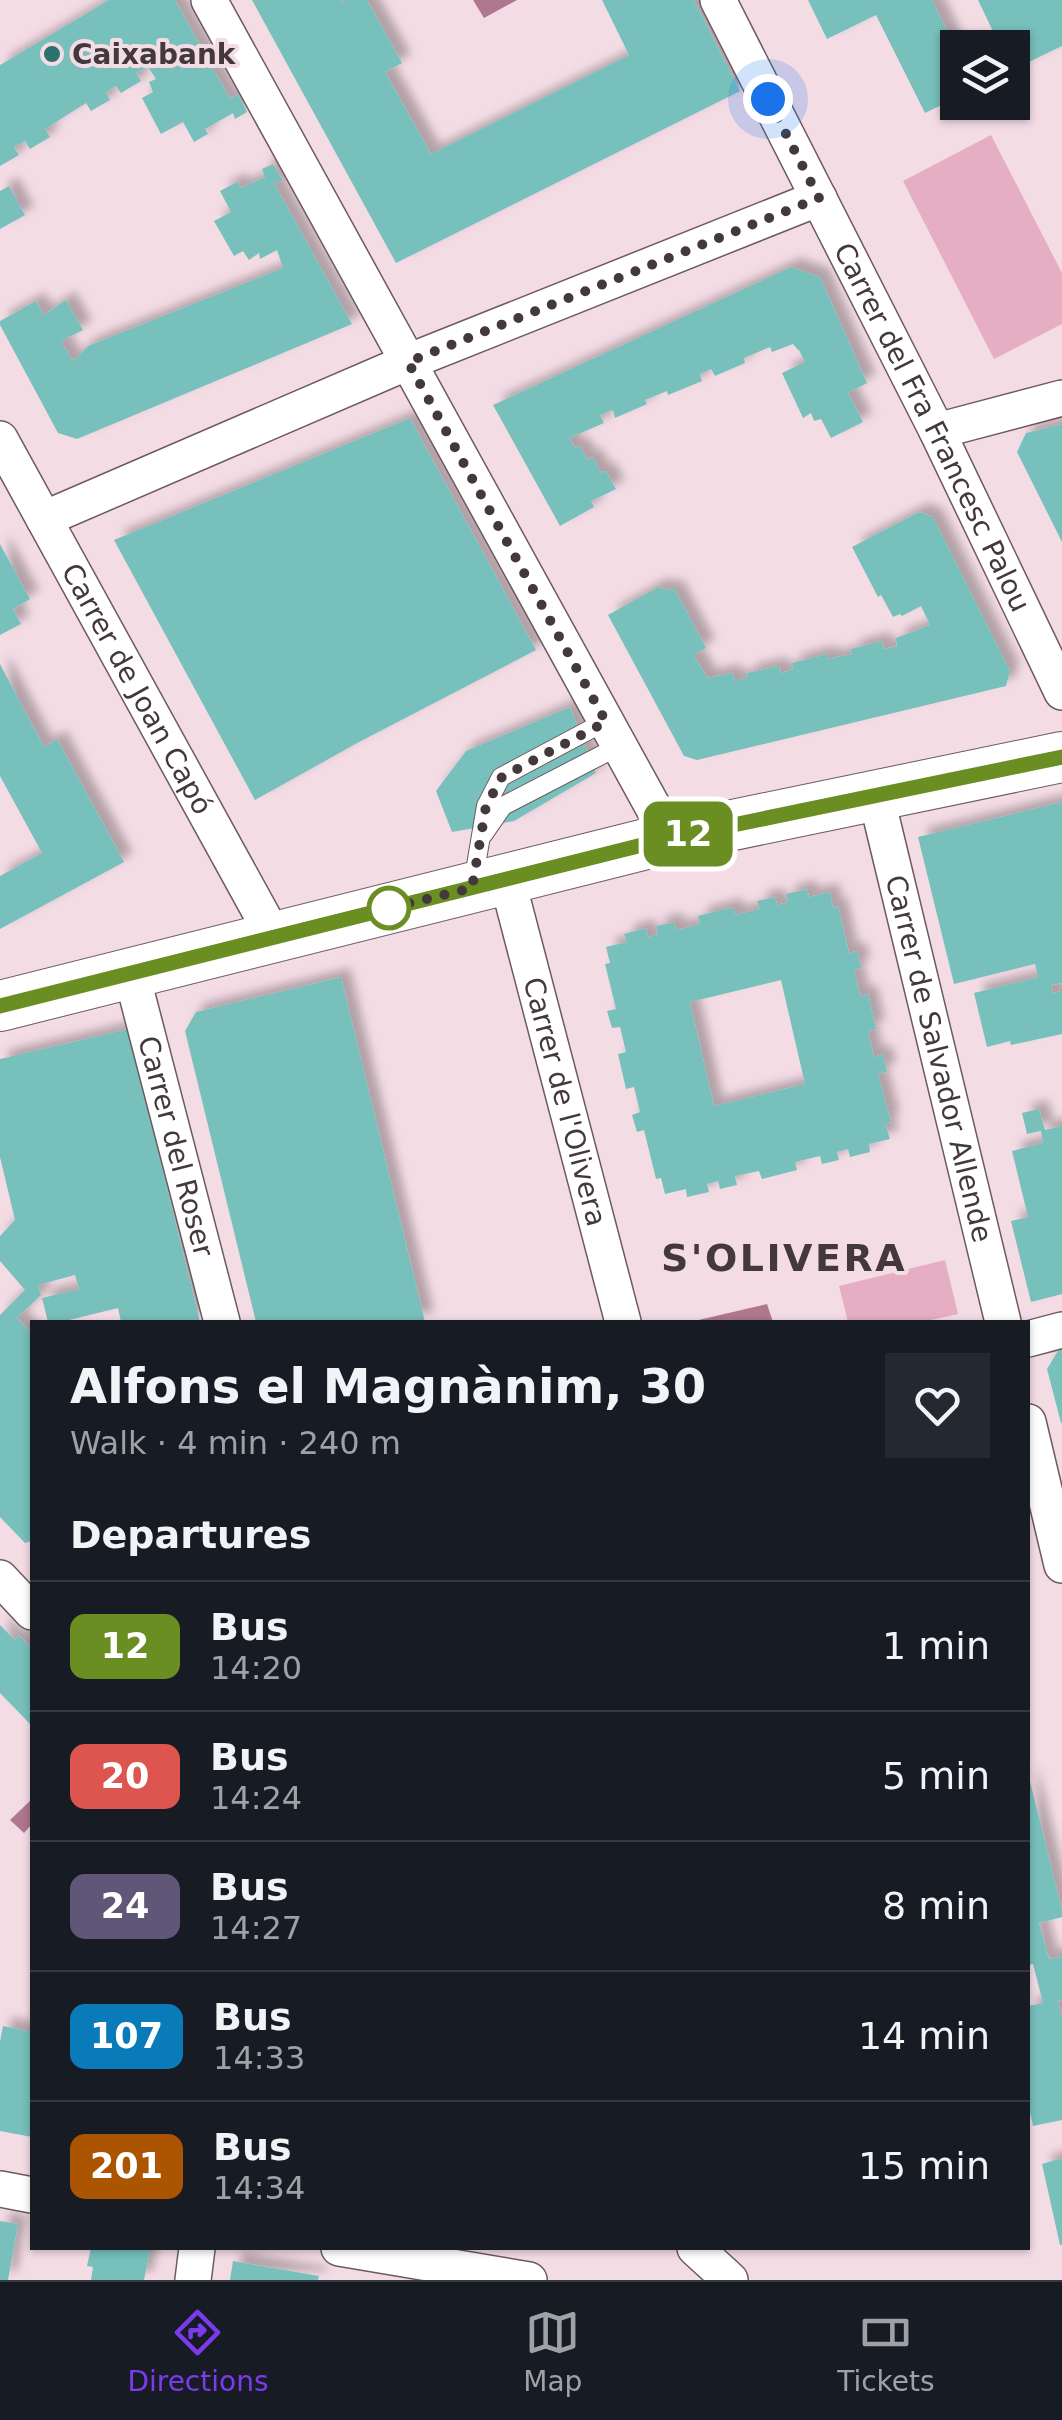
<!DOCTYPE html>
<meta charset="utf-8">
<style>
body{margin:0;font-family:"DejaVu Sans",sans-serif;background:#242831;color:#f1f3f6;height:100vh;display:flex;flex-direction:column;font-size:38px;white-space:nowrap}
*{box-sizing:border-box;margin:0}
p{font-size:32px;color:#9ea1a6}
.icon{flex:none;width:55px;height:55px;fill:none;stroke:currentColor;stroke-width:2;stroke-linecap:round;stroke-linejoin:round}
.map{position:relative;flex:1;overflow:hidden}
.sheet{position:absolute;left:30px;top:1320px;width:1000px;height:930px;display:flex;flex-direction:column;background:#171b24;border-radius:0px;box-shadow:0 2px 8px #0004}
.sheet>*{flex:none}
.badge{padding:0 20px;border-radius:15px;font-size:35px;line-height:65px}
.buttons{position:absolute;left:940px;top:30px;display:grid;gap:20px}
.buttons a{display:grid;place-items:center;width:90px;height:90px;border-radius:0px;background:#171b24;box-shadow:0 2px 8px #0004;font-size:50px}
.you{position:absolute;width:50px;height:50px;margin:-25px;border:8px solid #fff;border-radius:50%;background:#1a73e8;box-shadow:0 0 0 15px #1a73e833}
.map>.badge{position:absolute;translate:-50% -50%;box-shadow:0 0 0 5px #fff}
h2{padding:0 40px;font-size:38px;line-height:90px}
.round{display:grid;place-items:center;flex:none;width:105px;height:105px;border-radius:0px;background:#242831}
.headline{display:flex;align-items:center;justify-content:space-between;height:170px;padding:0 40px}
h1{font-size:48px;font-weight:600;line-height:75px}
ul{padding:0;list-style:none}
li{display:flex;align-items:center;gap:30px;height:130px;padding:0 40px;border-top:2px solid #363941}
li div{flex:1}
li b{display:block;font-size:38px}
li em{font-style:normal}
li .badge{min-width:110px;font-weight:700;text-align:center}
.menu{display:flex;justify-content:space-around;align-items:center;height:140px;border-top:2px solid #363941;background:#171b24;font-size:28px;color:#9ea1a6}
.menu a{display:grid;justify-items:center;gap:5px}
.menu .selected{color:#7c3aed}
.map>svg:first-child{display:block}
</style>
<div class="map">
<svg width="1062" height="2280" viewBox="0 0 1062 2280">
<defs>
<filter id="shadow"><feDropShadow dx="9" dy="-9" stdDeviation="5" flood-color="#0004"/></filter>
</defs>
<rect width="100%" height="100%" fill="#f4dce5"/>
<path fill="#e5aec3" d="M 991,135 L 1062,273 L 1062,324 L 994,359 L 903,181 Z
M 945,1260 L 958,1314 L 922,1322 L 848,1322 L 839,1286 Z"/>
<path fill="#af788e" d="M 473,0 L 517,0 L 484,18 Z
M 767,1304 L 773,1322 L 690,1322 Z
M 32,1799 L 32,1824 L 24,1833 L 10,1820 Z"/>
<path fill="#77c0bc" fill-rule="evenodd" filter="url(#shadow)" d="M 109,0 L 175,0 L 230,99 L 238,94 L 247,112 L 235,119 L 233,113 L 205,129 L 208,134 L 194,142 L 183,122 L 161,134 L 142,98 L 153,92 L 149,82 L 156,79 L 148,67 L 136,73 L 141,81 L 121,93 L 116,86 L 106,92 L 110,100 L 91,111 L 86,103 L 45,129 L 50,137 L 30,149 L 25,141 L 14,147 L 19,155 L 0,166 L 0,65 Z
M 252,0 L 342,0 L 343,2 L 347,0 L 367,0 L 402,63 L 385,72 L 431,154 L 629,55 L 602,0 L 694,0 L 740,91 L 396,263 Z
M 808,0 L 932,0 L 958,52 L 958,97 L 925,113 L 876,15 L 827,39 Z
M 978,0 L 1062,0 L 1062,46 L 1012,70 L 1012,48 L 1001,48 Z
M 273,164 L 283,181 L 274,183 L 352,324 L 77,439 L 58,433 L 0,325 L 0,321 L 36,301 L 44,315 L 66,300 L 83,330 L 61,341 L 73,361 L 88,346 L 283,268 L 277,250 L 260,259 L 259,253 L 249,260 L 243,251 L 234,256 L 214,221 L 231,212 L 220,191 L 237,182 L 241,188 L 265,177 L 262,169 Z
M 9,186 L 25,215 L 0,229 L 0,191 Z
M 791,267 L 820,277 L 867,383 L 848,393 L 863,422 L 831,438 L 821,419 L 814,421 L 811,413 L 803,418 L 782,373 L 805,362 L 799,350 L 798,350 L 793,344 L 772,352 L 770,347 L 744,358 L 745,363 L 715,376 L 711,369 L 700,374 L 702,381 L 668,395 L 667,391 L 645,400 L 647,404 L 615,418 L 613,410 L 600,415 L 604,423 L 569,438 L 575,448 L 580,446 L 588,460 L 593,457 L 601,473 L 606,471 L 616,489 L 591,501 L 594,507 L 560,526 L 493,405 Z
M 410,418 L 536,650 L 359,742 L 255,800 L 114,540 Z
M 1062,424 L 1062,542 L 1017,452 L 1026,433 Z
M 919,512 L 933,517 L 1010,671 L 1006,686 L 697,760 L 684,756 L 608,615 L 658,587 L 668,590 L 674,588 L 706,648 L 693,655 L 708,678 L 732,673 L 735,681 L 748,677 L 747,673 L 779,666 L 781,673 L 793,669 L 792,663 L 827,654 L 828,659 L 852,654 L 851,649 L 882,641 L 884,649 L 897,646 L 896,638 L 930,625 L 921,606 L 902,616 L 900,614 L 893,617 L 881,595 L 878,597 L 852,547 Z
M 0,544 L 30,599 L 13,609 L 21,624 L 0,635 Z
M 0,664 L 44,747 L 57,739 L 124,862 L 0,929 L 0,876 L 42,853 L 0,776 Z
M 570,707 L 596,773 L 514,821 L 452,832 L 436,791 L 466,751 Z
M 1062,802 L 1062,983 L 1051,985 L 1053,993 L 1062,991 L 1062,1034 L 1011,1045 L 1010,1041 L 987,1047 L 974,993 L 1038,977 L 1035,964 L 954,984 L 918,837 Z
M 807,889 L 809,897 L 830,892 L 833,908 L 838,906 L 849,953 L 857,951 L 861,968 L 854,970 L 860,996 L 868,994 L 876,1029 L 868,1031 L 874,1057 L 883,1054 L 887,1072 L 878,1074 L 891,1122 L 885,1123 L 890,1139 L 869,1144 L 870,1152 L 850,1157 L 848,1149 L 837,1152 L 839,1160 L 822,1164 L 820,1156 L 795,1162 L 797,1170 L 762,1179 L 759,1171 L 735,1176 L 737,1185 L 720,1189 L 718,1181 L 707,1184 L 709,1192 L 687,1197 L 686,1189 L 665,1194 L 661,1178 L 656,1179 L 644,1130 L 637,1132 L 632,1115 L 640,1112 L 634,1087 L 626,1089 L 618,1054 L 626,1052 L 620,1027 L 612,1028 L 607,1011 L 616,1009 L 605,964 L 610,963 L 606,947 L 627,942 L 624,934 L 646,928 L 648,937 L 658,934 L 656,926 L 674,922 L 676,930 L 700,924 L 698,916 L 733,907 L 735,915 L 760,909 L 757,901 L 775,897 L 777,905 L 788,902 L 786,894 ZM 781,980 L 805,1084 L 714,1106 L 690,1002 Z
M 341,977 L 425,1322 L 256,1322 L 185,1031 L 196,1012 Z
M 128,1029 L 200,1322 L 121,1322 L 118,1308 L 65,1321 L 66,1322 L 48,1322 L 42,1298 L 79,1289 L 75,1275 L 38,1285 L 41,1295 L 17,1318 L 32,1334 L 32,1541 L 25,1543 L 0,1517 L 0,1315 L 25,1290 L 0,1261 L 0,1236 L 15,1220 L 0,1157 L 0,1059 Z
M 1039,1109 L 1045,1130 L 1062,1126 L 1062,1294 L 1031,1302 L 1011,1221 L 1028,1217 L 1012,1151 L 1043,1143 L 1041,1131 L 1027,1134 L 1022,1113 Z
M 1062,1350 L 1062,1423 L 1061,1423 L 1047,1369 L 1058,1351 Z
M 0,1625 L 15,1640 L 19,1635 L 32,1649 L 32,1726 L 0,1693 Z
M 1028,1773 L 1062,1910 L 1062,1917 L 1039,1923 L 1049,1959 L 1062,1956 L 1062,2000 L 1058,2001 L 1062,2018 L 1062,2120 L 1033,2126 L 1028,2103 L 1028,2006 L 1043,2003 L 1033,1964 L 1028,1965 Z
M 3,2026 L 32,2032 L 32,2137 L 0,2131 L 0,2042 Z
M 1062,2158 L 1062,2245 L 1060,2245 L 1042,2164 Z
M 0,2221 L 18,2224 L 8,2280 L 0,2280 Z
M 91,2248 L 134,2248 L 150,2250 L 144,2280 L 91,2280 L 93,2267 L 87,2266 Z
M 233,2261 L 319,2276 L 318,2280 L 230,2280 Z"/>
<g fill="none" stroke-linecap="round" stroke-linejoin="round">
<defs>
<path id="lane" d="M 483,835 L 503,806 L 619,746
M 473,883 L 486,806 L 501,777 L 606,721"/>
<g id="street">
<path d="M 209,0 L 670,838"/>
<path id="s1" d="M 718,0 L 937,431 L 1062,692"/>
<path d="M 937,431 L 1062,398"/>
<path id="s2" d="M 0,439 L 274,937"/>
<path d="M 44,519 L 408,362 L 819,198"/>
<path id="s3" d="M 876,796 L 1003,1322"/>
<path id="s4" d="M 507,879 L 623,1322"/>
<path id="s5" d="M 131,972 L 222,1322"/>
<path d="M 1028,1339 L 1062,1330"/>
<path d="M 1028,1422 L 1062,1565"/>
<path d="M 0,1578 L 32,1612"/>
<path d="M 0,2189 L 32,2195"/>
<path d="M 339,2248 L 529,2280"/>
<path d="M 695,2248 L 730,2280"/>
<path d="M 193,2280 L 197,2248"/>
</g>
<path id="secondary" d="M 0,1006 L 670,838 L 1062,757"/>
</defs>
<use href="#lane" stroke="#6d5961" stroke-width="20"/>
<use href="#street" stroke="#6d5961" stroke-width="38"/>
<use href="#secondary" stroke="#6d5961" stroke-width="52"/>
<use href="#lane" stroke="#fff" stroke-width="18"/>
<use href="#street" stroke="#fff" stroke-width="35"/>
<use href="#secondary" stroke="#fff" stroke-width="50"/>
</g>
<g fill="none" stroke-linecap="round" stroke-linejoin="round">
<defs>
<path id="line" d="M 0,1006 L 670,838 L 1062,757"/>
</defs>
<use href="#line" stroke="#fff" stroke-width="22"/>
<use href="#line" stroke="#6b8e23" stroke-width="15"/>
<path stroke="#43393d" stroke-width="10" stroke-dasharray="0 18" d="M 389,908 L 373,912 L 472,888 L 486,806 L 502,777 L 606,722 L 408,362 L 819,198 L 768,99"/>
</g>
<circle fill="#29726f" stroke="#f4dce5" stroke-width="4" cx="52" cy="54" r="10"/>
<circle fill="#fff" stroke="#6b8e23" stroke-width="5" cx="389" cy="908" r="20"/>
<g text-anchor="middle" stroke-width="8" stroke-linejoin="round" paint-order="stroke">
<g font-size="28" font-weight="bold" fill="#43393d" stroke="#f4dce5" text-anchor="start">
<text x="72" y="64">Caixabank</text>
</g>
<g font-size="28" fill="#43393d" stroke="#f4dce5">
<text dy="10" stroke="none"><textPath href="#s1" startOffset="478">Carrer del Fra Francesc Palou</textPath></text>
<text dy="10" stroke="none"><textPath href="#s2" startOffset="285">Carrer de Joan Capó</textPath></text>
<text dy="10" stroke="none"><textPath href="#s3" startOffset="270">Carrer de Salvador Allende</textPath></text>
<text dy="10" stroke="none"><textPath href="#s4" startOffset="230">Carrer de l'Olivera</textPath></text>
<text dy="10" stroke="none"><textPath href="#s5" startOffset="180">Carrer del Roser</textPath></text>
</g>
<g font-size="38" font-weight="bold" letter-spacing="2.5" fill="#43393d" stroke="#f4dce5">
<text x="784" y="1271">S'OLIVERA</text>
</g>
</g>
</svg>
<div class="buttons">
<a><svg class="icon" aria-label="layers" viewBox="0 0 24 24"><path d="M12 4l9 5-9 5-9-5zM3 14l9 5 9-5"/></svg></a>
</div>
<div class="you" style="left:768px;top:99px"></div>
<b class="badge" style="left:688px;top:834px;background:#6b8e23;color:#fff">12</b>
<section class="sheet">
<div class="headline"><div><h1>Alfons el Magnànim, 30</h1><p>Walk · 4 min · 240 m</p></div><a class="round"><svg class="icon" aria-label="heart" viewBox="0 0 24 24"><path d="M12 20l-8-8c-3-5 5-10 8-4 3-6 11-1 8 4z"/></svg></a></div>
<h2>Departures</h2>
<ul>
<li><span class="badge" style="background:#6b8e23;color:#fff">12</span><div><b>Bus</b><p>14:20</p></div><em>1 min</em></li>
<li><span class="badge" style="background:#de544e;color:#fff">20</span><div><b>Bus</b><p>14:24</p></div><em>5 min</em></li>
<li><span class="badge" style="background:#605677;color:#fff">24</span><div><b>Bus</b><p>14:27</p></div><em>8 min</em></li>
<li><span class="badge" style="background:#0a7bb9;color:#fff">107</span><div><b>Bus</b><p>14:33</p></div><em>14 min</em></li>
<li><span class="badge" style="background:#ab5500;color:#fff">201</span><div><b>Bus</b><p>14:34</p></div><em>15 min</em></li>
</ul>
</section>
</div>
<nav class="menu">
<a class="selected"><svg class="icon" aria-label="directions" viewBox="0 0 24 24"><path d="M12 3l9 9-9 9-9-9zM9 14v-3h6M13 9l2 2-2 2"/></svg>Directions</a>
<a><svg class="icon" aria-label="map" viewBox="0 0 24 24"><path d="M3 6l6-2 6 2 6-2v14l-6 2-6-2-6 2zM9 4v14M15 6v14"/></svg>Map</a>
<a><svg class="icon" aria-label="tickets" viewBox="0 0 24 24"><path d="M3 7h18v10H3zM15 7v10"/></svg>Tickets</a>
</nav>
